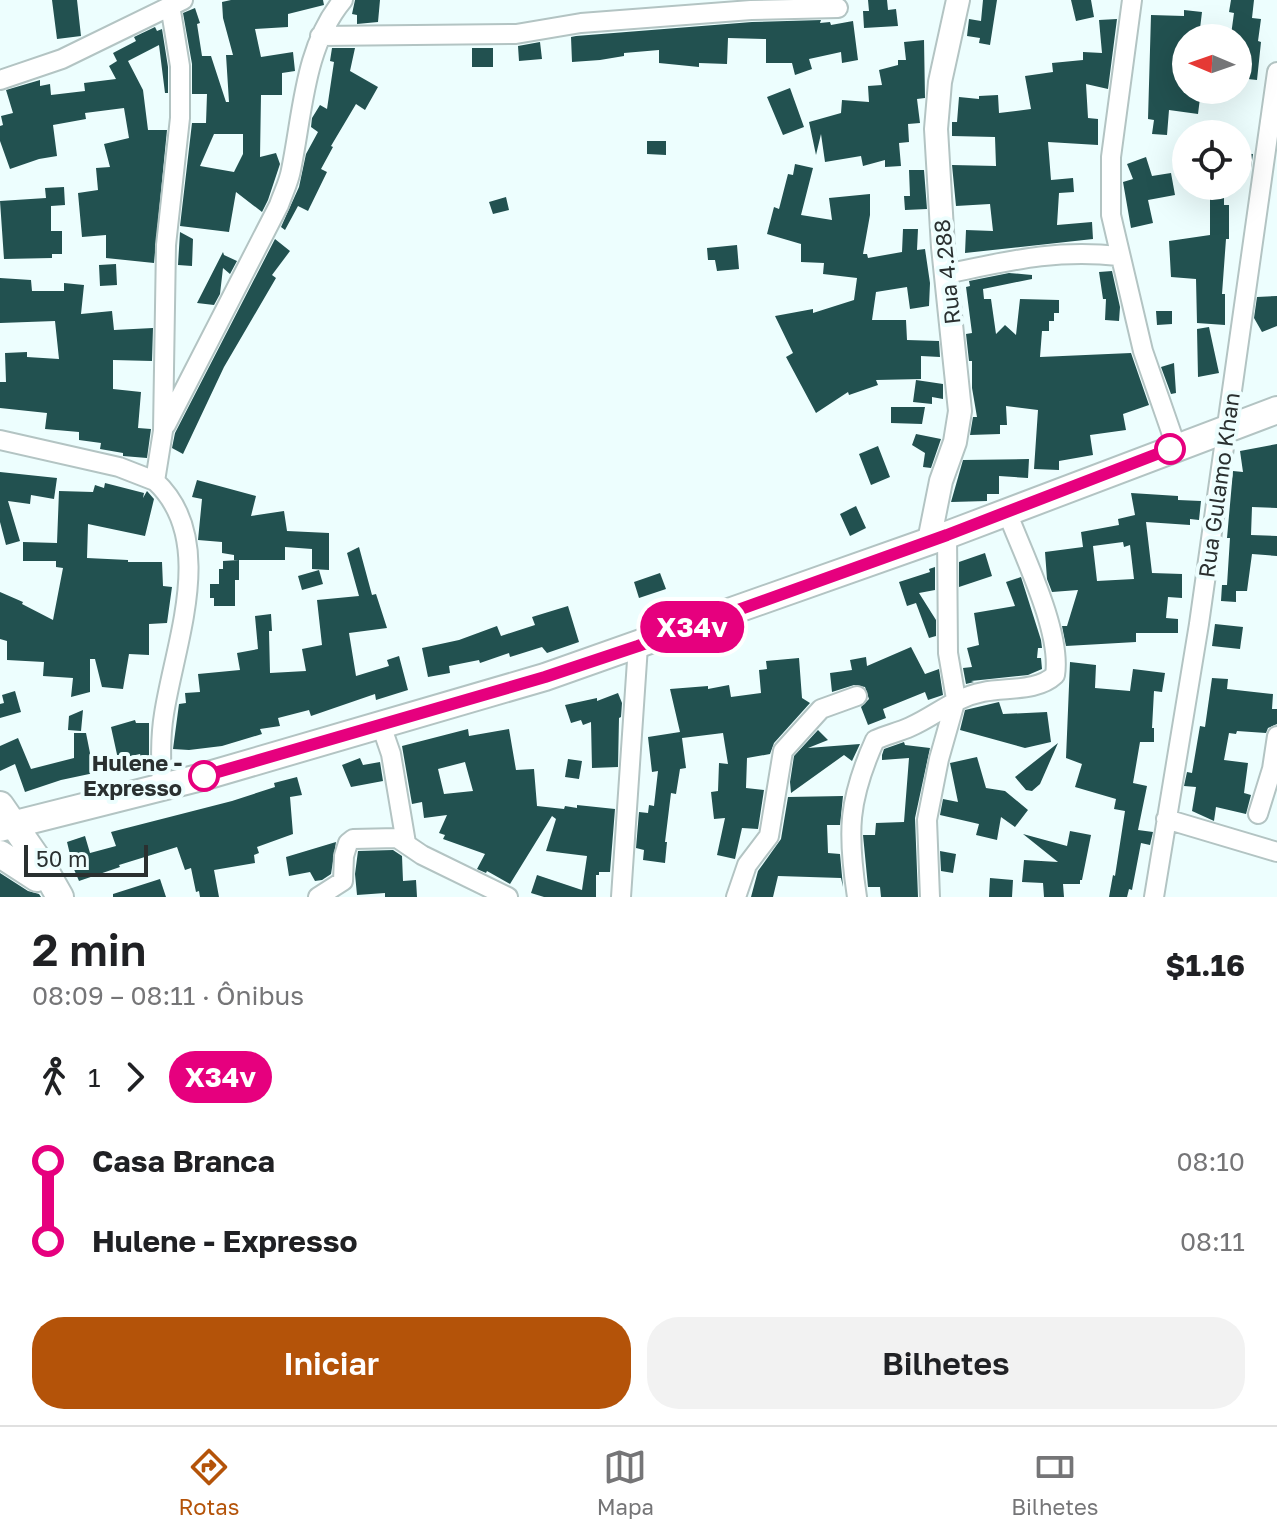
<!DOCTYPE html>
<html lang="pt">
<meta charset="utf-8">
<style>
body{margin:0;font-family:"Golos Text",sans-serif;background:#f2f2f2;color:#202124;height:100vh;display:flex;flex-direction:column;font-size:30px;white-space:nowrap}
*{box-sizing:border-box;margin:0}
p{font-size:26px;color:#757577}
.icon{flex:none;width:44px;height:44px;fill:none;stroke:currentColor;stroke-width:2;stroke-linecap:round;stroke-linejoin:round}
.map{position:relative;height:897px;overflow:hidden}
.panel{display:flex;flex-direction:column;background:#fff;flex:1}
.panel>*{flex:none}
.badge{padding:0 16px;border-radius:26px;font-size:28px;line-height:52px}
.needle{width:52px;rotate:272deg}
.tools{position:absolute;left:1172px;top:24px;display:grid;gap:16px}
.tools a{display:grid;place-items:center;width:80px;height:80px;border-radius:50%;background:#fff;box-shadow:0 8px 32px #0002;font-size:40px}
.scale{position:absolute;left:24px;bottom:20px;width:124px;box-sizing:border-box;padding-left:8px;border:4px solid #2a3030;border-top:0;font-size:22px;line-height:28px;white-space:nowrap;color:#2a3030;-webkit-text-stroke:6px #edfefe;paint-order:stroke}
.map>.badge{position:absolute;translate:-50% -50%;box-shadow:0 0 0 4px #fff}
.legs{display:flex;align-items:center;gap:12px;height:88px;padding:0 32px;font-size:26px}
.legs p{margin-inline-start:auto}
.summary{display:flex;align-items:center;justify-content:space-between;height:136px;padding:0 32px}
h1{font-size:44px;font-weight:600;line-height:60px}
.primary-button{display:flex;gap:16px;margin-top:auto;padding:16px 32px}
.primary-button a{flex:1;height:92px;border-radius:32px;background:#b45309;color:#fff;font-size:32px;font-weight:600;line-height:92px;text-align:center}
.primary-button a+a{background:#f2f2f2;color:#202124}
ul{padding:0 32px;list-style:none}
li{display:flex;align-items:center;gap:28px;height:80px;font-size:30px}
li i{display:grid;place-items:center;width:12px;height:100%;margin:0 10px;background:currentColor}
li i::after{content:'';width:20px;height:20px;margin:-10px;border:6px solid;border-radius:50%;background:#fff}
li p{margin-inline-start:auto}
li:first-child i{background:linear-gradient(#0000 50%,currentColor 0)}
li:last-child i{background:linear-gradient(currentColor 50%,#0000 0)}
.tabs{display:flex;justify-content:space-around;align-items:center;height:112px;border-top:2px solid #e0e0e0;background:#fff;font-size:22px;color:#757577}
.tabs a{display:grid;justify-items:center;gap:4px}
.tabs .on{color:#b45309}
.map>svg:first-child{display:block}
</style>
<div class="map">
<svg width="1277" height="897" viewBox="0 0 1277 897">
<rect width="100%" height="100%" fill="#edfefe"/>
<path fill="#225150" fill-rule="evenodd" d="M 52,0 L 77,0 L 81,36 L 57,39 Z
M 231,0 L 323,0 L 324,5 L 288,14 L 288,27 L 255,29 L 261,57 L 293,52 L 295,71 L 282,73 L 282,95 L 261,95 L 260,157 L 276,153 L 280,164 L 268,200 L 262,212 L 236,192 L 229,232 L 180,226 L 192,123 L 206,123 L 207,94 L 192,94 L 192,64 L 183,13 L 195,8 L 200,23 L 197,24 L 202,56 L 211,56 L 226,102 L 229,102 L 226,55 L 233,55 L 223,18 L 222,2 ZM 214,134 L 243,134 L 243,154 L 234,172 L 200,166 Z
M 355,0 L 380,0 L 378,22 L 357,24 L 357,15 L 352,14 Z
M 868,0 L 887,0 L 888,10 L 896,9 L 898,26 L 864,28 L 863,11 L 869,11 Z
M 983,0 L 997,0 L 990,45 L 979,43 L 980,38 L 967,36 L 969,19 L 981,21 Z
M 1071,0 L 1091,0 L 1094,17 L 1076,21 Z
M 1231,0 L 1254,0 L 1252,18 L 1261,19 L 1258,41 L 1261,42 L 1257,80 L 1238,78 L 1238,36 L 1231,35 L 1234,13 L 1229,12 Z
M 1184,10 L 1202,12 L 1199,37 L 1186,36 L 1186,90 L 1201,90 L 1198,114 L 1169,110 L 1167,135 L 1152,134 L 1154,120 L 1148,119 L 1151,15 L 1184,16 Z
M 1117,19 L 1108,89 L 1086,84 L 1088,118 L 1098,119 L 1098,145 L 1048,142 L 1051,180 L 1073,178 L 1074,192 L 1059,193 L 1057,225 L 1092,222 L 1093,239 L 965,253 L 966,230 L 993,231 L 990,204 L 956,206 L 952,165 L 996,166 L 995,137 L 952,136 L 952,122 L 957,122 L 959,97 L 979,99 L 979,96 L 998,95 L 999,113 L 1031,109 L 1025,76 L 1053,72 L 1052,63 L 1083,60 L 1083,52 L 1102,53 L 1099,20 Z
M 821,20 L 820,23 L 830,22 L 831,25 L 853,21 L 858,60 L 842,63 L 841,52 L 809,59 L 812,69 L 795,75 L 792,63 L 766,63 L 766,39 L 728,38 L 727,64 L 699,63 L 699,67 L 659,63 L 659,50 L 624,53 L 624,56 L 600,60 L 572,62 L 571,37 L 576,36 L 752,22 Z
M 155,27 L 157,31 L 162,29 L 168,67 L 168,93 L 165,93 L 159,45 L 128,61 L 143,90 L 148,130 L 167,130 L 154,263 L 106,258 L 106,235 L 82,237 L 78,193 L 98,190 L 96,168 L 110,167 L 104,144 L 129,138 L 124,108 L 85,113 L 86,119 L 53,125 L 57,156 L 39,159 L 10,169 L 0,141 L 0,126 L 3,125 L 1,116 L 13,113 L 6,90 L 40,80 L 40,86 L 50,84 L 51,95 L 85,91 L 84,83 L 116,79 L 109,66 L 117,61 L 113,53 L 136,41 L 134,37 Z
M 924,40 L 925,98 L 917,99 L 920,123 L 908,124 L 909,142 L 899,143 L 901,166 L 885,167 L 885,160 L 863,166 L 861,156 L 825,162 L 821,134 L 816,155 L 809,122 L 841,113 L 842,100 L 869,102 L 868,86 L 882,85 L 879,70 L 898,65 L 898,60 L 906,60 L 904,42 Z
M 540,42 L 542,59 L 519,61 L 518,46 Z
M 332,48 L 355,48 L 350,71 L 378,87 L 365,110 L 356,104 L 331,146 L 333,147 L 321,169 L 327,172 L 308,211 L 298,206 L 285,230 L 281,227 L 299,187 L 306,154 L 318,132 L 311,127 L 312,118 L 320,105 L 327,109 L 334,62 L 330,61 Z
M 472,48 L 493,48 L 493,67 L 472,67 Z
M 790,88 L 804,127 L 783,135 L 767,97 Z
M 647,141 L 666,141 L 666,155 L 647,154 Z
M 1238,153 L 1253,154 L 1251,168 L 1238,167 Z
M 1146,157 L 1152,176 L 1171,173 L 1175,195 L 1148,200 L 1153,223 L 1131,228 L 1123,182 L 1133,179 L 1127,164 Z
M 795,164 L 813,168 L 801,215 L 832,220 L 829,198 L 870,194 L 870,215 L 863,254 L 867,254 L 868,258 L 902,252 L 903,229 L 918,229 L 917,250 L 925,249 L 930,283 L 929,306 L 910,309 L 907,287 L 876,292 L 872,320 L 906,320 L 907,340 L 939,341 L 940,357 L 921,356 L 921,379 L 876,380 L 878,385 L 849,395 L 848,392 L 816,413 L 786,357 L 793,353 L 775,316 L 813,309 L 813,313 L 854,300 L 857,278 L 823,274 L 824,263 L 801,262 L 801,244 L 767,234 L 774,207 L 779,209 L 788,174 L 793,175 Z
M 909,170 L 924,170 L 927,209 L 905,210 L 904,196 L 910,196 Z
M 64,187 L 65,205 L 51,206 L 51,231 L 62,231 L 62,254 L 52,254 L 52,258 L 4,259 L 0,201 L 46,198 L 45,188 Z
M 1210,196 L 1224,196 L 1224,205 L 1229,205 L 1229,239 L 1226,239 L 1222,294 L 1225,294 L 1225,325 L 1197,323 L 1196,279 L 1171,277 L 1169,241 L 1210,235 Z
M 506,197 L 509,210 L 493,214 L 489,202 Z
M 180,232 L 193,239 L 192,266 L 178,265 Z
M 275,239 L 290,251 L 272,275 L 276,278 L 224,367 L 183,454 L 172,448 L 175,433 Z
M 737,245 L 739,269 L 717,271 L 715,260 L 708,260 L 707,248 Z
M 223,252 L 224,255 L 237,261 L 230,274 L 223,268 L 220,294 L 214,305 L 197,303 Z
M 116,264 L 117,285 L 100,286 L 99,265 Z
M 1112,271 L 1120,307 L 1119,321 L 1105,320 L 1106,299 L 1103,299 L 1099,272 Z
M 1009,273 L 1032,275 L 1032,279 L 983,289 L 984,299 L 991,299 L 996,334 L 1005,325 L 1016,335 L 1020,299 L 1059,300 L 1059,313 L 1054,313 L 1054,321 L 1049,321 L 1049,331 L 1042,331 L 1040,357 L 1131,353 L 1149,405 L 1123,414 L 1126,430 L 1090,435 L 1093,455 L 1059,461 L 1059,470 L 1034,469 L 1038,410 L 1006,406 L 1007,425 L 1000,425 L 1000,434 L 970,435 L 973,417 L 977,417 L 972,388 L 972,361 L 969,361 L 966,334 L 972,333 L 966,287 L 970,286 L 969,281 Z
M 0,278 L 31,280 L 32,291 L 64,291 L 64,283 L 84,285 L 81,314 L 112,311 L 114,330 L 153,328 L 152,361 L 113,360 L 113,389 L 141,392 L 138,428 L 151,429 L 147,458 L 123,456 L 123,453 L 100,449 L 101,443 L 79,440 L 79,432 L 45,429 L 47,413 L 0,408 L 0,382 L 6,382 L 5,353 L 27,352 L 27,357 L 59,359 L 55,321 L 0,323 Z
M 1277,296 L 1277,326 L 1262,332 L 1254,318 L 1257,297 Z
M 1156,311 L 1172,311 L 1172,324 L 1157,325 Z
M 1209,327 L 1219,373 L 1198,377 L 1197,329 Z
M 1174,363 L 1176,393 L 1171,394 L 1161,367 Z
M 916,380 L 943,384 L 943,399 L 932,397 L 932,404 L 913,402 Z
M 891,407 L 925,407 L 922,424 L 891,423 Z
M 916,434 L 941,439 L 931,468 L 923,467 L 925,453 L 912,445 Z
M 1277,444 L 1277,508 L 1252,507 L 1251,535 L 1277,536 L 1277,556 L 1252,554 L 1247,591 L 1236,591 L 1236,602 L 1221,601 L 1222,585 L 1227,585 L 1230,538 L 1227,538 L 1233,471 L 1243,472 L 1240,451 Z
M 878,446 L 890,477 L 871,485 L 859,454 Z
M 1029,459 L 1028,478 L 999,476 L 999,494 L 987,494 L 987,501 L 951,502 L 963,460 Z
M 0,472 L 57,478 L 54,499 L 31,495 L 30,504 L 8,501 L 20,541 L 6,545 L 0,522 Z
M 197,480 L 256,496 L 251,516 L 284,511 L 287,531 L 329,533 L 329,570 L 312,569 L 312,549 L 285,547 L 285,560 L 234,560 L 234,555 L 222,553 L 222,542 L 198,540 L 202,499 L 192,497 Z
M 105,483 L 144,493 L 143,498 L 147,491 L 154,499 L 145,536 L 88,524 L 87,558 L 128,560 L 128,562 L 162,562 L 163,586 L 172,587 L 167,623 L 149,624 L 149,655 L 129,654 L 123,689 L 102,687 L 95,659 L 90,659 L 90,692 L 71,697 L 73,678 L 43,676 L 44,662 L 7,660 L 7,641 L 0,639 L 0,592 L 23,602 L 22,604 L 53,620 L 63,568 L 56,567 L 56,561 L 23,561 L 23,542 L 57,543 L 59,491 L 93,492 L 95,485 L 104,488 Z
M 1131,493 L 1178,496 L 1178,500 L 1201,501 L 1199,520 L 1190,519 L 1190,525 L 1146,522 L 1152,573 L 1182,574 L 1182,598 L 1168,597 L 1166,618 L 1178,619 L 1178,633 L 1136,633 L 1136,642 L 1066,646 L 1062,626 L 1067,626 L 1078,590 L 1052,592 L 1047,579 L 1045,552 L 1083,547 L 1081,532 L 1119,525 L 1118,519 L 1135,515 ZM 1123,542 L 1124,547 L 1130,545 L 1134,579 L 1097,581 L 1093,546 Z
M 856,506 L 866,528 L 850,536 L 840,514 Z
M 359,547 L 372,595 L 376,594 L 387,628 L 349,633 L 356,676 L 389,666 L 387,660 L 399,656 L 408,690 L 376,700 L 375,694 L 311,716 L 309,710 L 278,718 L 280,726 L 260,729 L 262,734 L 222,746 L 189,750 L 173,749 L 179,704 L 186,703 L 185,693 L 200,692 L 198,674 L 240,670 L 237,653 L 258,649 L 255,616 L 271,614 L 272,631 L 269,631 L 270,673 L 306,671 L 302,649 L 322,645 L 317,600 L 359,596 L 347,553 Z
M 985,553 L 992,576 L 959,587 L 959,562 Z
M 239,560 L 239,580 L 235,580 L 235,606 L 214,606 L 214,598 L 210,598 L 210,584 L 219,584 L 219,569 L 223,569 L 223,561 Z
M 935,567 L 935,590 L 919,593 L 936,620 L 936,636 L 929,638 L 916,603 L 907,606 L 899,582 L 930,572 L 929,569 Z
M 319,570 L 323,584 L 302,590 L 298,576 Z
M 660,573 L 666,589 L 639,598 L 634,582 Z
M 1021,577 L 1041,640 L 1042,648 L 1038,648 L 1037,658 L 1041,658 L 1042,669 L 1028,675 L 971,681 L 974,682 L 966,684 L 963,668 L 972,667 L 967,648 L 979,645 L 974,613 L 1015,606 L 1006,582 Z
M 568,606 L 579,642 L 547,653 L 542,647 L 510,657 L 509,653 L 480,663 L 479,660 L 449,666 L 450,673 L 428,677 L 422,648 L 459,640 L 497,626 L 501,636 L 535,625 L 532,617 Z
M 1215,624 L 1243,627 L 1240,649 L 1212,646 Z
M 911,647 L 925,674 L 939,669 L 943,695 L 928,700 L 925,692 L 883,709 L 886,718 L 868,725 L 861,707 L 869,699 L 865,687 L 854,685 L 832,692 L 830,673 L 852,670 L 850,660 L 866,657 L 867,666 Z
M 799,658 L 802,698 L 810,703 L 774,743 L 770,754 L 747,758 L 746,788 L 764,790 L 758,829 L 742,828 L 735,859 L 717,855 L 725,818 L 714,819 L 711,792 L 718,791 L 719,763 L 728,764 L 723,733 L 682,738 L 686,768 L 680,769 L 676,794 L 671,793 L 665,842 L 667,842 L 665,863 L 643,860 L 644,850 L 636,848 L 639,812 L 648,813 L 649,805 L 654,806 L 658,771 L 652,772 L 648,737 L 680,732 L 670,689 L 708,686 L 708,689 L 729,685 L 731,697 L 761,693 L 759,670 L 767,669 L 766,661 Z
M 1070,662 L 1096,665 L 1095,688 L 1130,691 L 1133,669 L 1165,673 L 1162,692 L 1154,691 L 1152,728 L 1154,728 L 1154,742 L 1140,742 L 1133,783 L 1147,786 L 1138,830 L 1153,832 L 1150,845 L 1141,843 L 1132,890 L 1129,889 L 1127,897 L 1109,897 L 1113,875 L 1115,876 L 1125,811 L 1114,809 L 1116,799 L 1075,787 L 1082,764 L 1066,758 Z
M 1212,678 L 1228,679 L 1227,689 L 1273,694 L 1272,709 L 1277,709 L 1277,724 L 1268,728 L 1266,733 L 1237,731 L 1236,734 L 1229,733 L 1224,760 L 1248,763 L 1244,793 L 1251,795 L 1246,814 L 1216,807 L 1214,821 L 1192,811 L 1196,787 L 1184,786 L 1187,772 L 1192,773 L 1200,726 L 1205,727 Z
M 15,691 L 21,712 L 0,718 L 0,704 L 4,703 L 2,695 Z
M 618,693 L 622,703 L 621,717 L 619,718 L 618,767 L 592,768 L 591,722 L 583,725 L 581,720 L 571,723 L 565,705 L 597,698 L 597,701 Z
M 999,702 L 1003,714 L 1047,712 L 1051,742 L 1025,748 L 960,730 L 965,710 Z
M 83,710 L 81,731 L 68,730 L 69,716 Z
M 135,720 L 136,723 L 149,723 L 149,758 L 142,761 L 140,754 L 118,759 L 111,727 Z
M 468,729 L 469,736 L 509,729 L 516,770 L 534,769 L 537,806 L 564,809 L 565,806 L 577,808 L 577,805 L 615,809 L 610,872 L 599,872 L 599,875 L 596,875 L 596,897 L 544,897 L 531,893 L 537,875 L 582,890 L 587,856 L 546,851 L 556,819 L 552,816 L 510,884 L 487,871 L 486,873 L 477,869 L 485,854 L 443,839 L 445,835 L 439,833 L 447,815 L 424,818 L 422,802 L 412,804 L 402,746 ZM 465,762 L 473,791 L 444,794 L 438,769 Z
M 818,730 L 828,740 L 808,748 L 860,744 L 852,761 L 844,755 L 791,793 L 790,782 L 794,756 Z
M 74,733 L 86,733 L 94,773 L 61,780 L 25,792 L 15,764 L 0,771 L 0,746 L 18,738 L 31,769 L 74,758 Z
M 904,742 L 905,745 L 930,748 L 915,818 L 918,897 L 881,897 L 880,887 L 868,887 L 863,835 L 875,835 L 876,823 L 904,822 L 909,758 L 882,760 L 882,755 L 884,749 Z
M 1058,743 L 1040,784 L 1032,791 L 1026,790 L 1015,777 Z
M 977,757 L 986,788 L 1005,791 L 1028,810 L 1015,827 L 1001,817 L 997,840 L 976,835 L 979,824 L 940,815 L 943,799 L 958,802 L 950,763 Z
M 360,758 L 363,765 L 380,762 L 383,781 L 351,787 L 342,765 Z
M 568,759 L 582,761 L 579,779 L 565,777 Z
M 297,777 L 302,795 L 290,797 L 293,834 L 257,847 L 259,853 L 254,855 L 255,863 L 214,870 L 219,897 L 200,897 L 199,891 L 196,892 L 191,868 L 185,870 L 177,847 L 119,865 L 120,867 L 79,881 L 73,867 L 67,842 L 85,836 L 90,853 L 116,846 L 111,832 L 232,801 L 275,787 L 274,783 Z
M 843,796 L 840,825 L 827,825 L 828,853 L 840,854 L 843,887 L 841,878 L 778,876 L 773,897 L 751,897 L 758,871 L 781,839 L 788,797 Z
M 1070,831 L 1091,835 L 1082,880 L 1080,880 L 1080,884 L 1063,884 L 1064,897 L 1044,897 L 1043,883 L 1022,882 L 1024,860 L 1058,862 L 1023,834 L 1067,846 Z
M 336,842 L 331,874 L 322,880 L 315,881 L 310,872 L 289,876 L 286,857 Z
M 393,850 L 402,856 L 403,881 L 416,880 L 417,897 L 385,897 L 385,893 L 357,895 L 355,874 L 358,851 Z
M 940,851 L 956,854 L 953,873 L 941,871 Z
M 0,873 L 28,891 L 39,894 L 41,897 L 0,897 Z
M 990,878 L 1013,880 L 1012,897 L 989,897 Z
M 160,879 L 166,897 L 113,897 L 113,894 Z"/>
<g fill="none" stroke-linecap="round" stroke-linejoin="round">
<defs>
<path id="minor" d="M 1132,0 L 1111,157 L 1111,215 L 1143,351 L 1176,446
M 320,36 L 516,34 L 581,23 L 751,10 L 838,8
M 0,80 L 62,59 L 183,0
M 946,274 C 1009,261 1054,249 1119,256
M 166,425 L 279,205 C 283,193 289,182 291,170 C 303,112 304,47 343,0
M 0,440 L 119,467 L 155,481
M 381,725 L 391,754 L 406,843
M 162,787 C 161,763 160,738 164,714 C 175,642 218,539 155,481 L 163,431 L 166,245 L 180,118 L 180,66 L 170,5
M 1258,814 L 1272,769 L 1277,736
M 1166,819 L 1277,852
M 318,897 L 343,881 L 344,856 L 348,843 L 353,839 L 397,838 L 422,855 L 508,897
M 621,897 L 638,646
M 736,897 L 747,865 L 769,836 L 783,751 L 821,709 L 857,696
M 857,897 C 847,832 848,800 875,740 C 886,735 899,732 910,727 C 937,715 953,698 983,692 C 1006,687 1037,692 1055,675 C 1062,632 1023,554 1007,512
M 930,897 L 927,820 L 939,759 L 956,699 L 948,653 L 947,535
M 1154,897 L 1199,624 L 1277,72"/>
<path id="tertiary" d="M 929,541 L 941,481 L 955,442 L 960,411 L 943,247 L 936,129 L 940,82 L 958,0"/>
<path id="secondary" d="M 0,805 L 43,867 L 60,897
M 0,828 L 202,777 L 545,677 L 947,535 L 1277,410
M 0,854 L 37,878"/>
</defs>
<use href="#minor" stroke="#b3c4c3" stroke-width="22"/>
<use href="#tertiary" stroke="#b3c4c3" stroke-width="26"/>
<use href="#secondary" stroke="#b3c4c3" stroke-width="30"/>
<use href="#minor" stroke="#fff" stroke-width="18"/>
<use href="#tertiary" stroke="#fff" stroke-width="22"/>
<use href="#secondary" stroke="#fff" stroke-width="26"/>
</g>
<g fill="none" stroke-linecap="round" stroke-linejoin="round">
<defs>
<path id="line-1" d="M 204,776 L 545,677 L 638,646 L 947,535 L 1170,449"/>
</defs>
<use href="#line-1" stroke="#fff" stroke-width="18"/>
<use href="#line-1" stroke="#e6007e" stroke-width="12"/>
</g>
<g fill="#fff" stroke="#e6007e" stroke-width="4">
<circle cx="1170" cy="449" r="14"/>
<circle cx="204" cy="776" r="14"/>
</g>
<g text-anchor="middle" stroke-width="8" stroke-linejoin="round" paint-order="stroke">
<g font-size="22" fill="#2a3030" stroke="#edfefe">
<text transform="translate(947 272) rotate(-96)" y="8">Rua 4.288</text>
<text transform="translate(1219 485) rotate(-82)" y="8">Rua Gulamo Khan</text>
</g>
<g font-size="22" font-weight="bold" fill="#2a3030" stroke="#edfefe" text-anchor="end">
<text x="182" y="771">Hulene -<tspan x="182" dy="25">Expresso</tspan></text>
</g>
</g>
</svg>
<div class="tools">
<a><svg class="needle" viewBox="-14 -14 28 28"><path d="M0-13l5 13h-10z" fill="#e53935"/><path d="M0 13l5-13h-10z" fill="#757577"/></svg></a>
<a><svg class="icon" aria-label="locate" viewBox="0 0 24 24"><circle cx="12" cy="12" r="6"/><path d="M12 2v4M12 18v4M2 12h4M18 12h4"/></svg></a>
</div>
<div class="scale">50 m</div>
<b class="badge" style="left:692px;top:627px;background:#e6007e;color:#fff">X34v</b>
</div>
<section class="panel">
<div class="summary"><div><h1>2 min</h1><p>08:09 – 08:11 · Ônibus</p></div><b>$1.16</b></div>
<div class="legs"><svg class="icon" aria-label="walk" viewBox="0 0 24 24"><circle cx="13" cy="4" r="2"/><path d="M13 8l-2 6 4 7M11 14l-3 7M7 12l3-4h3l4 4"/></svg>1<svg class="icon" aria-label="forward" viewBox="0 0 24 24"><path d="M9 5l7 7-7 7"/></svg><b class="badge" style="background:#e6007e;color:#fff">X34v</b></div>
<ul>
<li><i style="color:#e6007e"></i><b>Casa Branca</b><p>08:10</p></li>
<li><i style="color:#e6007e"></i><b>Hulene - Expresso</b><p>08:11</p></li>
</ul>
<div class="primary-button"><a>Iniciar</a><a>Bilhetes</a></div>
</section>
<nav class="tabs">
<a class="on"><svg class="icon" aria-label="directions" viewBox="0 0 24 24"><path d="M12 3l9 9-9 9-9-9zM9 14v-3h6M13 9l2 2-2 2"/></svg>Rotas</a>
<a><svg class="icon" aria-label="map" viewBox="0 0 24 24"><path d="M3 6l6-2 6 2 6-2v14l-6 2-6-2-6 2zM9 4v14M15 6v14"/></svg>Mapa</a>
<a><svg class="icon" aria-label="tickets" viewBox="0 0 24 24"><path d="M3 7h18v10H3zM15 7v10"/></svg>Bilhetes</a>
</nav>
